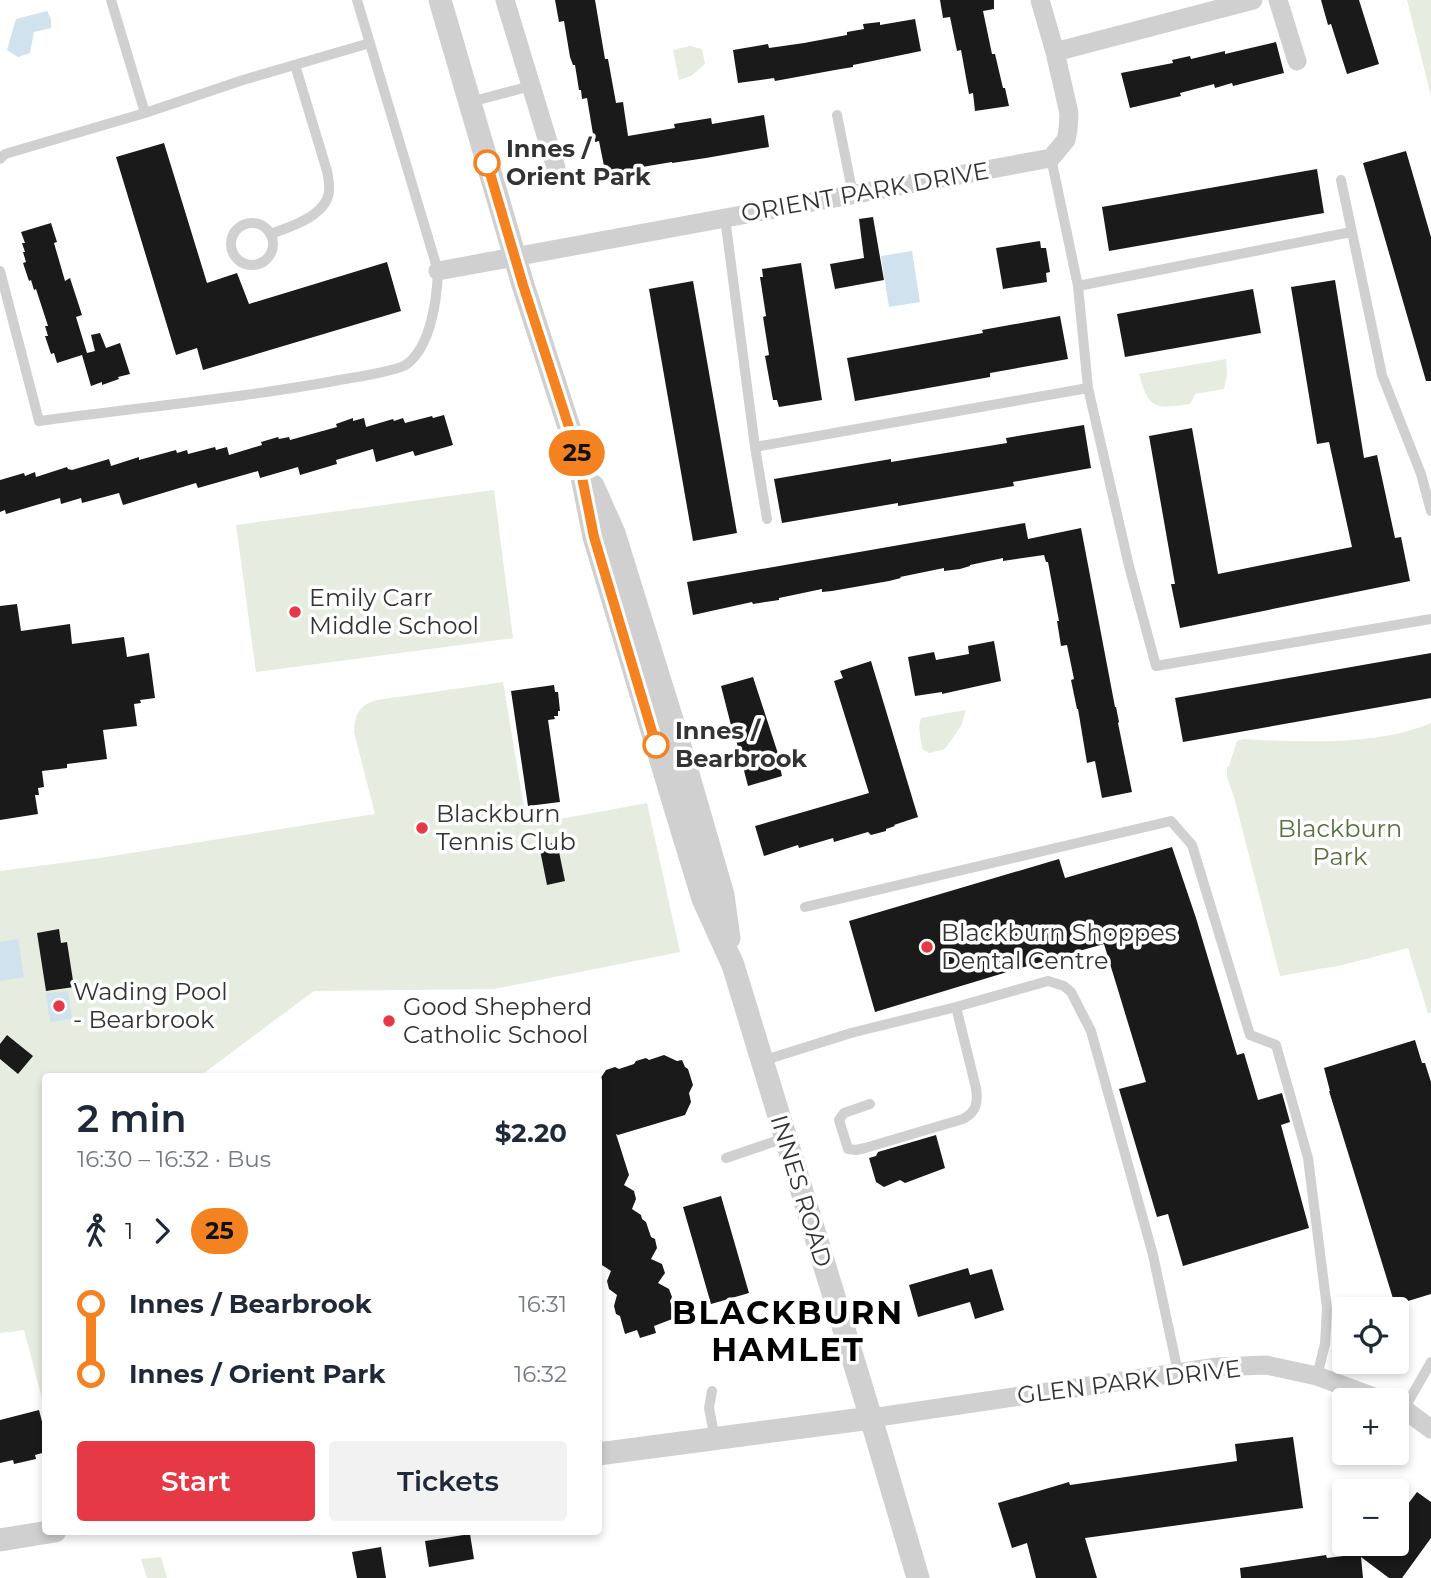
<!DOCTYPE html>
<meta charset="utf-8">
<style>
body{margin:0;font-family:Montserrat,sans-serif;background:#f2f2f3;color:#1f2937;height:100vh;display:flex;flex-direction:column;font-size:26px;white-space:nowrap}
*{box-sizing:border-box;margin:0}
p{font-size:23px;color:#747a83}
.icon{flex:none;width:38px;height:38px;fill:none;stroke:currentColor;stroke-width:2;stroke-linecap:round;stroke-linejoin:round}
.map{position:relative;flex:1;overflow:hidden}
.sheet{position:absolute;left:42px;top:1073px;width:560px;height:462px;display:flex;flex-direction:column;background:#fff;border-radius:7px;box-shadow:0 4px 10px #0003}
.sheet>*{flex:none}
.badge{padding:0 14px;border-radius:23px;font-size:24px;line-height:46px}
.buttons{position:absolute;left:1332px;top:1297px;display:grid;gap:14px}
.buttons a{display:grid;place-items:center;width:77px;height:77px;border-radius:7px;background:#fff;box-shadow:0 4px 10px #0003;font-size:35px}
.map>.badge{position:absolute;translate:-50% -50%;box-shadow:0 0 0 4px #fff}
.legs{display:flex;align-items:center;gap:10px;height:77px;padding:0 35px;font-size:23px}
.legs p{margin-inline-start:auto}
.overview{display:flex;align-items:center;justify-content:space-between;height:119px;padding:0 35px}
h1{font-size:38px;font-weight:600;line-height:52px}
.primary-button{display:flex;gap:14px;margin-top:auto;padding:14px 35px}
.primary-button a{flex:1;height:80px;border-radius:7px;background:#e63946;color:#fff;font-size:28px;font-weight:600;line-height:80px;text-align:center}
.primary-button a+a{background:#f2f2f3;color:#1f2937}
ul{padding:0 35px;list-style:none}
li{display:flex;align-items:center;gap:24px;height:70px;font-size:26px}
li i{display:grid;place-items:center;width:10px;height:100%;margin:0 9px;background:currentColor}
li i::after{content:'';width:18px;height:18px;margin:-9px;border:5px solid;border-radius:50%;background:#fff}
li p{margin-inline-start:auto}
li:first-child i{background:linear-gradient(#0000 50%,currentColor 0)}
li:last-child i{background:linear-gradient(currentColor 50%,#0000 0)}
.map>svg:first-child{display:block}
</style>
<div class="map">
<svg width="1431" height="1578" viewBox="0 0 1431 1578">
<rect width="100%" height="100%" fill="#fff"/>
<path fill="#e6ecdf" d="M 1407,0 L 1431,0 L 1431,96 Z
M 690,46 L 702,49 L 705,64 L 691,76 L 679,80 L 673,50 Z
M 1226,359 L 1227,375 L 1224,389 L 1195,394 L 1190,404 C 1155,409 1149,410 1139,374 Z
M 494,490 L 513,638 L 256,672 L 236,525 Z
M 503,682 L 527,825 L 647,803 L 680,952 L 494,989 L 314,991 L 200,1076 L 46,1076 L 45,1410 L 24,1330 L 0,1333 L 0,871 L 100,858 L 375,814 L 354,732 C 355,714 359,705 377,700 Z
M 966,710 L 961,726 L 945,749 L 929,753 L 922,749 L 919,727 L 921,718 Z
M 1431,723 L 1431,1013 L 1428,1013 L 1408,948 L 1342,965 L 1280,976 L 1234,797 L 1227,777 L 1227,767 L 1229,766 L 1237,741 L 1243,739 C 1301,742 1378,746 1431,723 Z
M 161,1557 L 167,1578 L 147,1578 L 141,1559 Z"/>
<path fill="#cfe2ee" d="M 47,11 L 51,19 L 51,28 L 34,32 L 30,53 L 18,57 L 7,50 L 16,19 Z
M 912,251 L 920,302 L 889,307 L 881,256 Z
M 18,939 L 24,977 L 0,981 L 0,942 Z
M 68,991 L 72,1019 L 50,1022 L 46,993 Z"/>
<path fill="#1a1a1a" d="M 555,0 L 595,0 L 605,59 L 608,59 L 616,103 L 623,102 L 628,136 L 675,128 L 674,124 L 711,118 L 712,124 L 764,115 L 769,147 L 706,158 L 672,163 L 672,162 L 636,168 L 637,170 L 606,176 L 599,141 L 595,142 L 594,134 L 593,134 L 587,98 L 582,99 L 581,90 L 579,90 L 575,65 L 573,65 L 570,57 L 564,21 L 559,22 Z
M 940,0 L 994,0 L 994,9 L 983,11 L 992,54 L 995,54 L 1003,88 L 1005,88 L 1009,106 L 975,111 L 973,93 L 969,94 L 961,50 L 957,51 L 950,17 L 943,18 Z
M 1321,0 L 1359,0 L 1379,64 L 1347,74 L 1331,24 L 1328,25 Z
M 915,19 L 921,51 L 853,65 L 853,67 L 835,70 L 775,81 L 774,78 L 738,83 L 733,50 L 768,44 L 769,48 L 804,43 L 847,35 L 847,32 L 864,29 L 863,24 L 880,22 L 880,25 Z
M 1276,42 L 1284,73 L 1233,86 L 1232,83 L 1215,88 L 1214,84 L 1180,93 L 1181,96 L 1130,108 L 1121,73 L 1173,63 L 1172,60 L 1190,56 L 1191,59 L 1225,51 L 1225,54 Z
M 164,143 L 207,283 L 237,273 L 249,304 L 387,262 L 401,311 L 203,370 L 197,348 L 176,355 L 116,157 Z
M 1406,151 L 1431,237 L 1431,381 L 1426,381 L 1363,163 Z
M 1317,169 L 1324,213 L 1109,251 L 1102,207 Z
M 873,217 L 884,280 L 835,289 L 830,264 L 864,258 L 859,219 Z
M 51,223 L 57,242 L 54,243 L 65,281 L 70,278 L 82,315 L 76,317 L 87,353 L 95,351 L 91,335 L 100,333 L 106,348 L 120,343 L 130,374 L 118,377 L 119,379 L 102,385 L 102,382 L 91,386 L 82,355 L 57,363 L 54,353 L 51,354 L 45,336 L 48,336 L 45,326 L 48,326 L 36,289 L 34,290 L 31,280 L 29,281 L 23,263 L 26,262 L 23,252 L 25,252 L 22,243 L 25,243 L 21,232 Z
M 1040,241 L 1041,248 L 1046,248 L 1050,272 L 1046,273 L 1047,282 L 1003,289 L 996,248 Z
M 801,263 L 822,400 L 779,407 L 777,400 L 773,400 L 765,356 L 769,355 L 763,317 L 766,316 L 760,277 L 763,277 L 762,269 Z
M 1335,280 L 1364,458 L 1377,455 L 1395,538 L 1401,537 L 1410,581 L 1180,628 L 1171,584 L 1175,584 L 1149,436 L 1192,428 L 1218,574 L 1352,547 L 1329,442 L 1317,444 L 1291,287 Z
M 693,281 L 737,533 L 693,541 L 649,289 Z
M 1253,289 L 1261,333 L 1125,357 L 1117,314 Z
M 1060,316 L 1068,359 L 990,373 L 990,377 L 855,401 L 847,358 L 983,333 L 982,330 Z
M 444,415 L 453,445 L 415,456 L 413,451 L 376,462 L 373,449 L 336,460 L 337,464 L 300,475 L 298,467 L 260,478 L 258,471 L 198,488 L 196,483 L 123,505 L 119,493 L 82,503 L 81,498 L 61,504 L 60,498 L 6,514 L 5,510 L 0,512 L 0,480 L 24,473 L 25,476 L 35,472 L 36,477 L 67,467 L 68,469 L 72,470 L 109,459 L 111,466 L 139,457 L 139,460 L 176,450 L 177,453 L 187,450 L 188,454 L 215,447 L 216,450 L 227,447 L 229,455 L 262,445 L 261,442 L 278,437 L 279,439 L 289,437 L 290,440 L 337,427 L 336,424 L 353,418 L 353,421 L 364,418 L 366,427 L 393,419 L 394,421 L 403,418 L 405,423 L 432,416 L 433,418 Z
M 1084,425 L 1091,468 L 1013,482 L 1014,486 L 898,506 L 898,503 L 782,523 L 774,479 L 891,459 L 891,462 L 1007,443 L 1006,438 Z
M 1025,523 L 1028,539 L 1081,528 L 1115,707 L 1116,707 L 1119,722 L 1118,723 L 1132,792 L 1102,798 L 1095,761 L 1087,763 L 1078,709 L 1077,709 L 1071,680 L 1074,679 L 1067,645 L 1061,646 L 1057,621 L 1059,621 L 1048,562 L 1046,562 L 1044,555 L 1003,561 L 1003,558 L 970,565 L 970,566 L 960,569 L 944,571 L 944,568 L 900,577 L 901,578 L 889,581 L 832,591 L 822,592 L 822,589 L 779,598 L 779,600 L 753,604 L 752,602 L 693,615 L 687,582 Z
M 17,604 L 21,631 L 70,624 L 72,644 L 124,637 L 127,657 L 149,653 L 155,698 L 140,700 L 141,703 L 134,704 L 137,726 L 103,730 L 107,759 L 67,764 L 67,768 L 42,771 L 44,787 L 38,788 L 39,795 L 35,795 L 38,814 L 0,820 L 0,606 Z
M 994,641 L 1001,681 L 942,694 L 942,692 L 915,696 L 908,657 L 934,652 L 936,660 L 969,654 L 968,646 Z
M 1431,653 L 1431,698 L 1183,742 L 1175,698 Z
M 871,661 L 918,817 L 894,825 L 895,826 L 886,829 L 886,831 L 871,835 L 868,832 L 834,842 L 833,838 L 799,848 L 798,845 L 764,856 L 755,826 L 869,793 L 834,681 L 843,678 L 840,671 Z
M 753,677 L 782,766 L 780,767 L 782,776 L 748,786 L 735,736 L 734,737 L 721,686 Z
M 554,685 L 555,692 L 558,692 L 560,711 L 558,711 L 558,716 L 554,716 L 555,719 L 548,720 L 560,802 L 528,806 L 511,691 Z
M 557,842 L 565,881 L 547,885 L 539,845 Z
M 1172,847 L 1196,918 L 1237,1055 L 1244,1053 L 1258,1100 L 1282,1093 L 1290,1122 L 1281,1125 L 1309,1228 L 1183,1266 L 1168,1214 L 1157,1217 L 1119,1089 L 1146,1082 L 1104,944 L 1054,958 L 875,1012 L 849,921 L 1059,859 L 1065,878 Z
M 59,929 L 61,943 L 67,942 L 74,987 L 46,991 L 37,933 Z
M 7,1035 L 33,1056 L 18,1074 L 0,1059 L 0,1044 Z
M 1415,1040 L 1422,1063 L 1425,1063 L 1431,1082 L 1431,1294 L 1395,1305 L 1329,1091 L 1330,1091 L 1324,1068 Z
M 664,1055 L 677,1061 L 682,1060 L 685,1067 L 688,1069 L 693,1085 L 689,1093 L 691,1102 L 685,1115 L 618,1135 L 616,1134 L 629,1175 L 624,1185 L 634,1191 L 636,1199 L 632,1209 L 641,1215 L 642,1219 L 646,1222 L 651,1237 L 655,1239 L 657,1248 L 651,1259 L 662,1264 L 665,1273 L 658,1283 L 669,1289 L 672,1297 L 670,1301 L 675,1318 L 654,1326 L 656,1333 L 640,1338 L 637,1330 L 625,1334 L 620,1316 L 616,1314 L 614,1306 L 617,1295 L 609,1289 L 607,1281 L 611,1271 L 602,1265 L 598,1256 L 598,1082 L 606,1070 L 615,1067 L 619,1069 L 634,1064 L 636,1061 L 646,1058 L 649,1060 Z
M 936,1135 L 945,1168 L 905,1183 L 900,1180 L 884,1187 L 876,1182 L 869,1158 L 876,1156 L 878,1152 Z
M 721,1196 L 749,1293 L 711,1304 L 683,1207 Z
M 968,1268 L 970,1275 L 992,1269 L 1004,1310 L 975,1319 L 970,1302 L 918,1317 L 909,1285 Z
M 39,1410 L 46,1437 L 46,1452 L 35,1455 L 36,1459 L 14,1464 L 13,1460 L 0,1463 L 0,1420 Z
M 1293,1437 L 1303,1508 L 1085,1538 L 1097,1578 L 1036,1578 L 1027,1543 L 1012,1548 L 998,1503 L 1069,1482 L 1070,1485 L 1237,1461 L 1235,1444 Z
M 1417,1492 L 1431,1502 L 1431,1538 L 1402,1578 L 1389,1578 L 1361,1557 L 1363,1578 L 1241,1578 L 1240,1568 L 1326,1555 L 1327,1558 L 1376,1552 L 1383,1544 L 1396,1544 L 1396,1520 Z
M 470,1534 L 474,1559 L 429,1567 L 425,1541 Z
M 381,1547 L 386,1578 L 357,1578 L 352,1552 Z"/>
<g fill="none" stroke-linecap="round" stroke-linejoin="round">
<path stroke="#d0d0d0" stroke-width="10" d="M 111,0 L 145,113 L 243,80 L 370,43
M 470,102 L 531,86
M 837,115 L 853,195
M 1051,158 L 1078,286 L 1088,388 L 1129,566 L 1156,666 L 1431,619
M 0,159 L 5,154 L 145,113
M 1341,180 L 1382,375 L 1421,474 L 1431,511
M 725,218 L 755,447 L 767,519
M231 244a21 21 0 1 1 42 0a21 21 0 1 1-42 0Z
M 270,234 C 288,228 319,218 327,199 C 331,191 329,180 327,171 L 295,65
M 0,271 L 39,421 C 141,407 244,398 345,379 C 357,377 398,371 407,364 C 431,346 437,299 438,271 L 357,0
M 1078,286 L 1351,232
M 755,447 L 1088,388
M 805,907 L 1171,821 L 1192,845 L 1250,1035 L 1276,1045 L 1308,1158 L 1327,1308 L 1325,1344 L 1317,1376
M 762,1061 L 851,1033 L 956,1007 L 1048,981 L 1064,986 L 1071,992 L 1091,1031 L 1153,1255 L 1178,1372
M 870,1104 L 844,1113 L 839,1120 L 848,1149 L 856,1150 L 865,1148 L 963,1119 C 977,1112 978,1102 976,1088 L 956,1007
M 726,1158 L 785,1138
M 712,1391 L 709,1408 L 715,1439
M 1404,1409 L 1431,1362"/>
<path stroke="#d0d0d0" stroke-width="19" d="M 505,0 L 556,168
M 1278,0 L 1297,61
M 1055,52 L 1253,0
M 438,271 L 1051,158 L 1066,140 L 1068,130 L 1069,113 L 1055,52 L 1040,0
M 1396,1406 L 1404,1409 L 1431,1429
M 871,1418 L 1217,1367 L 1266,1365 L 1317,1376 L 1382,1400"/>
<path stroke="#d0d0d0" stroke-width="23" d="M 440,0 L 523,285 L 577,452 L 594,537 L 677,814 L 703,899 L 733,965 L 871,1418 L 918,1578
M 593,486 L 614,533 L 678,739 L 723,895 L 729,938
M 598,1454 L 871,1418
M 0,1540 L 55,1531"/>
</g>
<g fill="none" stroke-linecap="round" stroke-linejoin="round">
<defs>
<path id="line-1" d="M 487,163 L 523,285 L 577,452 L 594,537 L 656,745"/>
</defs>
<use href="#line-1" stroke="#fff" stroke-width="16"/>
<use href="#line-1" stroke="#f58220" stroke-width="10"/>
</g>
<g fill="#fff" stroke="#f58220" stroke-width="3.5">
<circle cx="487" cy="163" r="12"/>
<circle cx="656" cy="745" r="12"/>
</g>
<g fill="#e63946" stroke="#fff" stroke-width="2.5">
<circle cx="295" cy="612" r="7"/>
<circle cx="422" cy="828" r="7"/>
<circle cx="927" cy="947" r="7"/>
<circle cx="59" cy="1006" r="7"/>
<circle cx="389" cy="1021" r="7"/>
</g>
<g text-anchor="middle" stroke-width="7" stroke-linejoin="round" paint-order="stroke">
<g font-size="24" font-weight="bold" fill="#333" stroke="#fff" text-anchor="start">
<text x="506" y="157">Innes /<tspan x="506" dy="28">Orient Park</tspan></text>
<text x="675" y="739">Innes /<tspan x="675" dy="28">Bearbrook</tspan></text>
</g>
<g font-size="24" fill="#333" stroke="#fff">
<text transform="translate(865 192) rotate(-10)" y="8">ORIENT PARK DRIVE</text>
<text transform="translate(801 1191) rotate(73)" y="8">INNES ROAD</text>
<text transform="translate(1129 1382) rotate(-7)" y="8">GLEN PARK DRIVE</text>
</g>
<g font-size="24" fill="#333" stroke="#fff" text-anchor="start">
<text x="309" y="606">Emily Carr<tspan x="309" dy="28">Middle School</tspan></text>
<text x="436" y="822">Blackburn<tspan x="436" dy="28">Tennis Club</tspan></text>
<text x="941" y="941">Blackburn Shoppes<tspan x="941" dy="28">Dental Centre</tspan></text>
<text x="73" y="1000">Wading Pool<tspan x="73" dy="28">- Bearbrook</tspan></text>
<text x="403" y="1015">Good Shepherd<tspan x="403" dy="28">Catholic School</tspan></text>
</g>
<g font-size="24" fill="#56703f" stroke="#fff">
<text x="1340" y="837">Blackburn<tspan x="1340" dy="28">Park</tspan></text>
</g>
<g font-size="32" font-weight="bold" letter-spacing="2" fill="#000" stroke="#fff">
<text x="788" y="1324">BLACKBURN<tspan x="788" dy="37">HAMLET</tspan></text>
</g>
</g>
</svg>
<div class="buttons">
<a><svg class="icon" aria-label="locate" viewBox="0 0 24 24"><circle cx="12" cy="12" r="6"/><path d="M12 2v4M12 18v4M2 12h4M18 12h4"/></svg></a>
<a>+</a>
<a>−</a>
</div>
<b class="badge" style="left:577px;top:453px;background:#f58220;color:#111">25</b>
<section class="sheet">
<div class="overview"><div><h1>2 min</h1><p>16:30 – 16:32 · Bus</p></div><b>$2.20</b></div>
<div class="legs"><svg class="icon" aria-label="walk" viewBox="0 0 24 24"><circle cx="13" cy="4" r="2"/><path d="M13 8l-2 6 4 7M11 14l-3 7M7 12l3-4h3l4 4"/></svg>1<svg class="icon" aria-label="forward" viewBox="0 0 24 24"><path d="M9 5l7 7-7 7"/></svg><b class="badge" style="background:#f58220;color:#111">25</b></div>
<ul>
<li><i style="color:#f58220"></i><b>Innes / Bearbrook</b><p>16:31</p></li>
<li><i style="color:#f58220"></i><b>Innes / Orient Park</b><p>16:32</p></li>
</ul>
<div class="primary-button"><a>Start</a><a>Tickets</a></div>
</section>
</div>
